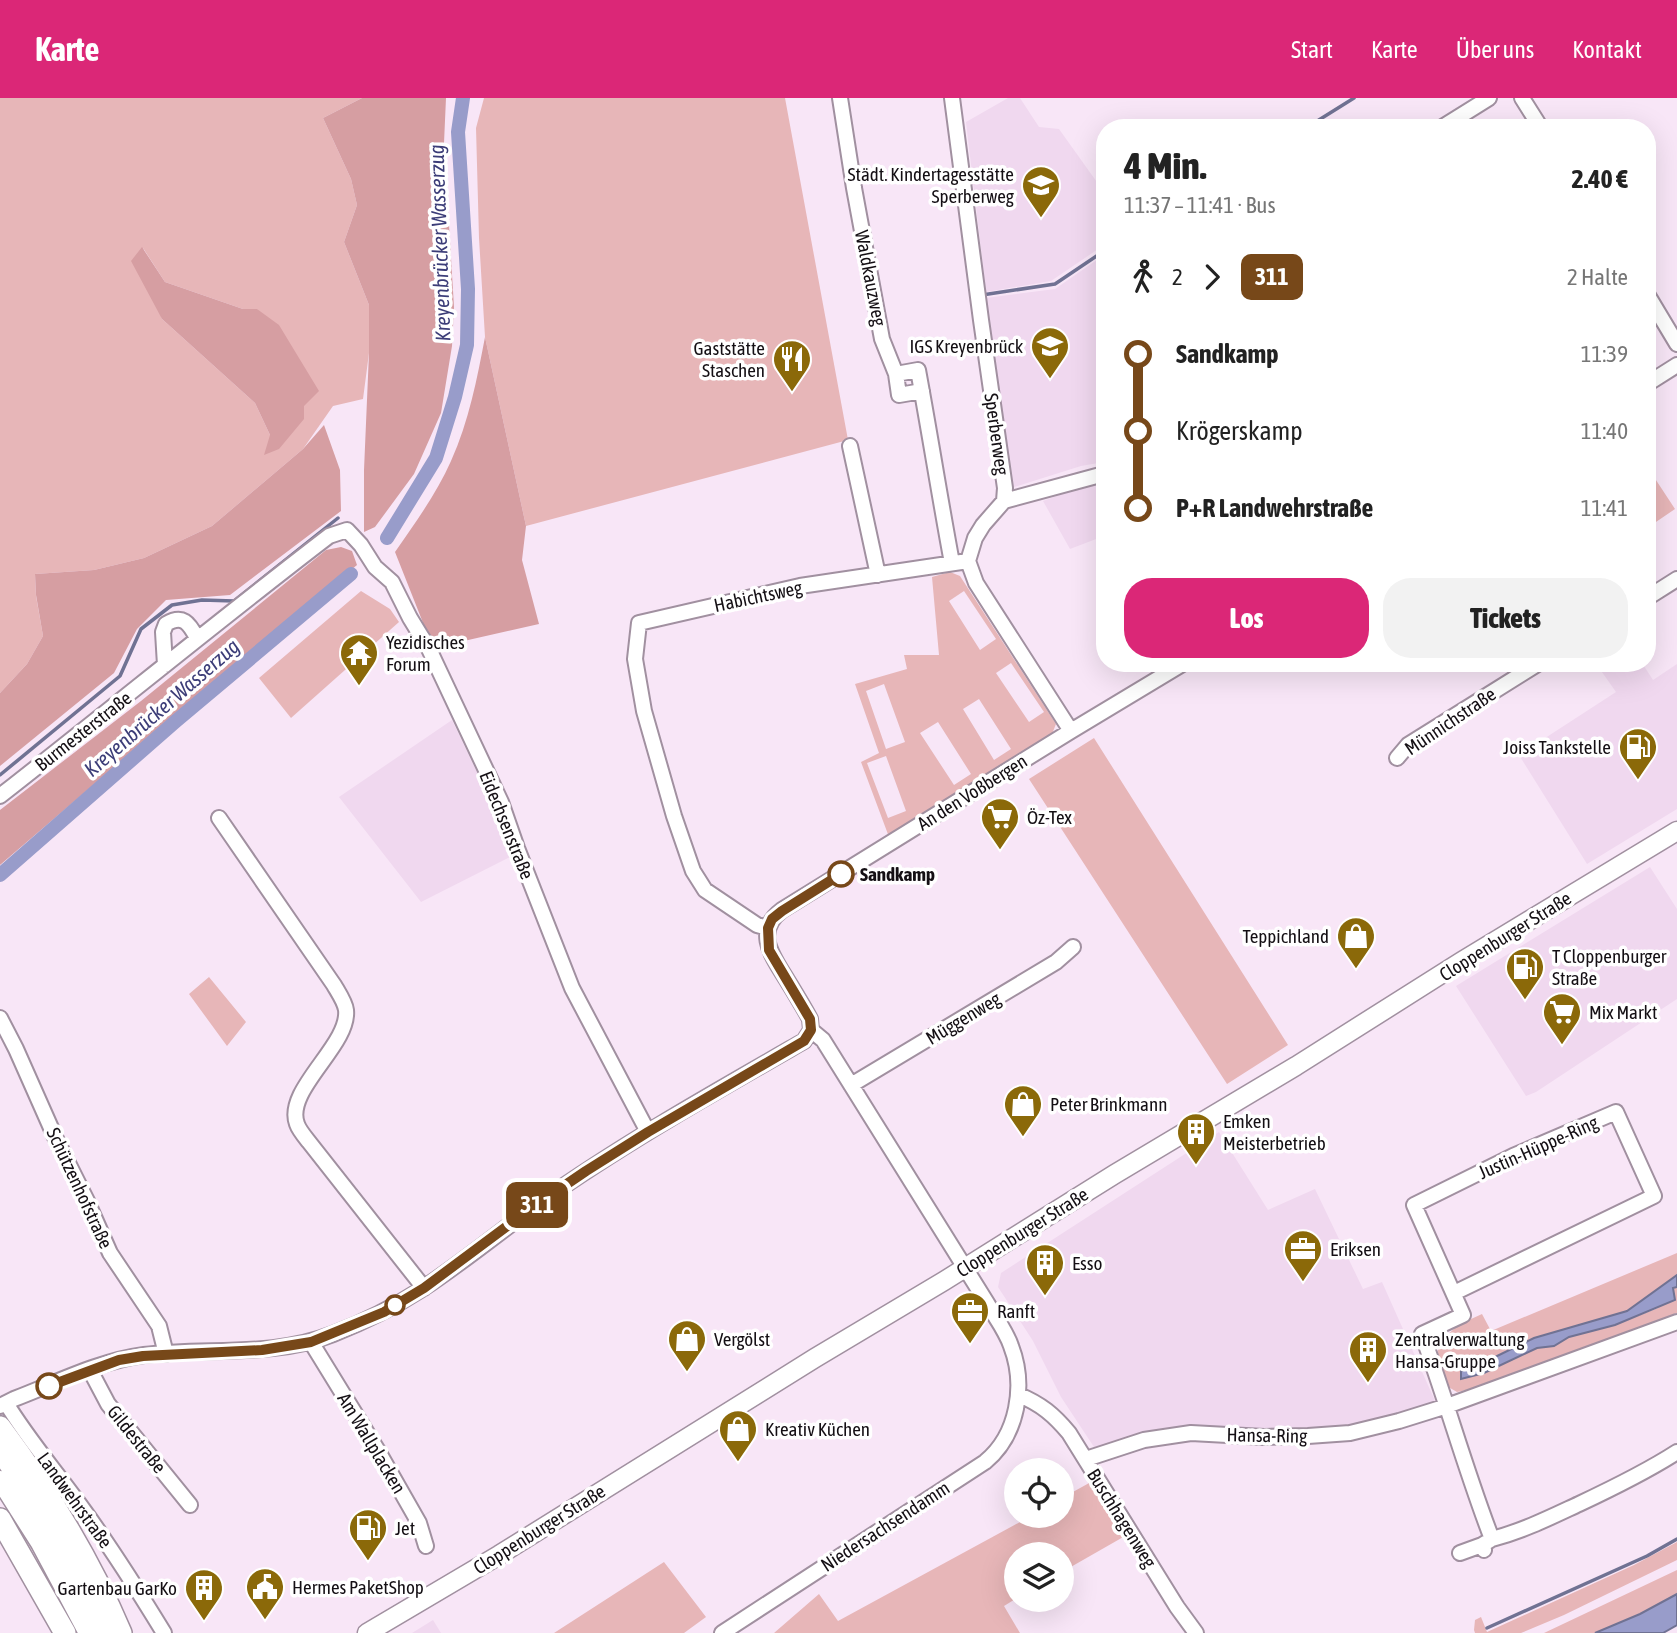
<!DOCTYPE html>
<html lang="de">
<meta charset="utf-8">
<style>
body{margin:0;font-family:"Asap Condensed",sans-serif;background:#f2f2f2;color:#222;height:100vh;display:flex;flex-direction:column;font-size:26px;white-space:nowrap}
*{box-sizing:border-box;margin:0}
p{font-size:23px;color:#767676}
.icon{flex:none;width:38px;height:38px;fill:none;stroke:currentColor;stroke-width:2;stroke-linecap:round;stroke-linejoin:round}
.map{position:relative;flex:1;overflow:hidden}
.details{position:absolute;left:1096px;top:21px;width:560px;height:553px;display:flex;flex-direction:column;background:#fff;border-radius:28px;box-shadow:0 7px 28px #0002}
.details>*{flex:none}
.badge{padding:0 14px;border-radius:10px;font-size:24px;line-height:46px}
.fabs{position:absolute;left:1004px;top:1360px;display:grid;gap:14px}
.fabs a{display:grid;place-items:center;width:70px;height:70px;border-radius:50%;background:#fff;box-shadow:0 7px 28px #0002;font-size:35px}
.map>.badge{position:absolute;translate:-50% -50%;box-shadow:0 0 0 4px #fff}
.legs{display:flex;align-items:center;gap:10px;height:77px;padding:0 28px;font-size:23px}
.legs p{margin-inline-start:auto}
.headline{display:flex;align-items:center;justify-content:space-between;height:119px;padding:0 28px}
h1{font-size:38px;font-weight:800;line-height:52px}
.cta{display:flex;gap:14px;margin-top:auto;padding:14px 28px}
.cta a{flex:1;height:80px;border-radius:28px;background:#db2777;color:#fff;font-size:28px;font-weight:800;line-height:80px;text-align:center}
.cta a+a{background:#f2f2f2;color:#222}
ul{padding:0 28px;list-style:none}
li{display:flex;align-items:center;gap:24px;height:77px;font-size:26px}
li i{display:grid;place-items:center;width:10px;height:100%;margin:0 9px;background:currentColor}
li i::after{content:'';width:18px;height:18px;margin:-9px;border:5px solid;border-radius:50%;background:#fff}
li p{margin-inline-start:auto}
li:first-child i{background:linear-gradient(#0000 50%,currentColor 0)}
li:last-child i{background:linear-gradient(currentColor 50%,#0000 0)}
header{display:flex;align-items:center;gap:42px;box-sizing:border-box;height:98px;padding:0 35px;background:#db2777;color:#fff}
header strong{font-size:33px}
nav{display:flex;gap:38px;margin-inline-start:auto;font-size:24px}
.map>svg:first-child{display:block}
</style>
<header>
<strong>Karte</strong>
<nav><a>Start</a><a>Karte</a><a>Über uns</a><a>Kontakt</a></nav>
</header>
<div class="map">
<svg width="1677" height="1535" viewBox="0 0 1677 1535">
<rect width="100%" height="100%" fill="#f8e6f7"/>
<path fill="#f0d8ef" d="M 1008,0 L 1020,0 L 1039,29 L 1059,31 L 1104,94 L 1104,147 L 1051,183 L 986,194 L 966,24 Z
M 1104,157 L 1104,364 L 1081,368 L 1011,390 L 986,200 L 1055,191 Z
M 1097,383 L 1104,408 L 1104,438 L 1070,451 L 1043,403 Z
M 1599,565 L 1642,565 L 1653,582 L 1677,566 L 1677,711 L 1587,766 L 1519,657 L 1616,594 L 1597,567 Z
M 452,622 L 516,756 L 421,804 L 339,699 Z
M 1650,769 L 1677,811 L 1677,901 L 1536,994 L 1526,998 L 1456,888 Z
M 1219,1034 L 1268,1112 L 1315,1091 L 1363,1191 L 1382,1184 L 1436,1305 L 1368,1325 L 1308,1333 L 1203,1328 L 1141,1338 L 1094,1349 L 1061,1299 L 1033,1243 L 998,1189 L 1001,1175 Z
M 433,1522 L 441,1535 L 412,1535 Z"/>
<path fill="#e7b6b8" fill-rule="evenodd" d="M 0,0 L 362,0 L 323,20 L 351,81 L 357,107 L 344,144 L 369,207 L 369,255 L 363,301 L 333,308 L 303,351 L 212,428 L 144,460 L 94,472 L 35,476 L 36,498 L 43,538 L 27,566 L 0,595 ZM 143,150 L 165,184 L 243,211 L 257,211 L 279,351 L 270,337 L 255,305 L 162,221 Z
M 484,0 L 785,0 L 848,342 L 526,428 L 485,239 L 479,140 L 476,30 Z
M 1652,376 L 1675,411 L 1653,426 L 1647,419 L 1647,379 Z
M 950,474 L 960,478 L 1056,626 L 1052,636 L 889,739 L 861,664 L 879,655 L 855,586 L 907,571 L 904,557 L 939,557 L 932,479 ZM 964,493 L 996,541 L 980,552 L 949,503 ZM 1011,565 L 1044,614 L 1029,624 L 996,575 ZM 884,586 L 905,644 L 886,651 L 866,593 ZM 979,601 L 1011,651 L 994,662 L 963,611 ZM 938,624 L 971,676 L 954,687 L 920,635 ZM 886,658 L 906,713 L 888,720 L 867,665 Z
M 361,493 L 390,511 L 399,524 L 291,620 L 259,580 Z
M 1094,640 L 1288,947 L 1227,986 L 1029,681 Z
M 209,879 L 246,924 L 227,948 L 189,896 Z
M 1677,1155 L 1677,1177 L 1627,1213 L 1534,1240 L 1493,1260 L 1473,1268 L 1484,1275 L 1537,1250 L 1554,1248 L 1569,1239 L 1615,1227 L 1658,1210 L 1673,1190 L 1677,1189 L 1677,1215 L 1476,1290 L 1457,1294 L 1445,1287 L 1435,1261 L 1441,1243 L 1458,1227 L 1482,1216 L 1491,1233 Z
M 1091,1384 L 1125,1438 L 1062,1474 L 1062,1456 L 1017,1456 L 1017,1500 L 1004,1508 L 1020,1535 L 774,1535 L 819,1496 L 838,1523 L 1031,1418 L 1062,1418 L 1062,1400 Z
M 1677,1444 L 1677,1462 L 1564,1517 L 1521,1535 L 1475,1535 L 1474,1532 L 1475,1522 L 1481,1519 L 1487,1534 L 1634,1467 Z
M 664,1464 L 706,1519 L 684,1535 L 554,1535 Z
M 1677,1472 L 1677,1496 L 1640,1516 L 1595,1535 L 1544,1535 Z"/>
<path fill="#d69ea2" d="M 362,0 L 446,0 L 444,45 L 454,209 L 452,248 L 441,315 L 414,376 L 375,429 L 364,434 L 364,372 L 369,255 L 369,207 L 344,144 L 357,107 L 351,81 L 323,20 Z
M 142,149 L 165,184 L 243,211 L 257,211 L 279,227 L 319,293 L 304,308 L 304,321 L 279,351 L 264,357 L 270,337 L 255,305 L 162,221 L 131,163 Z
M 485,239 L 526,428 L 522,462 L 539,526 L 433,550 L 395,454 C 415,425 437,395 451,363 C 469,323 477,281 485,239 Z
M 324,327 L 340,372 L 341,413 L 230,497 L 166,502 L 137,531 L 114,575 L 0,668 L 0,595 L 27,566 L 43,538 L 36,497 L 35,476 L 94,472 L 144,460 L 212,428 L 303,351 Z
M 341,449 L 352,453 L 357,467 L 218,580 L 0,767 L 0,712 L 141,603 L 326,452 Z"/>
<path fill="#989cca" stroke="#707293" stroke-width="2" d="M 1677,1177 L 1677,1189 L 1673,1190 L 1675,1202 L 1615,1227 L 1569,1239 L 1554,1248 L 1537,1250 L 1484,1275 L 1461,1281 L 1461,1273 L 1493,1260 L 1534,1240 L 1627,1213 Z
M 1677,1496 L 1677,1527 L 1663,1535 L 1595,1535 L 1640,1516 Z"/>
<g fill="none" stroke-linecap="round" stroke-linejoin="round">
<path stroke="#707293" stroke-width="3.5" d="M 1306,30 L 1354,0
M 982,195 L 982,197 L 1055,186 L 1104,153
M 0,677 L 120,578 L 141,531 L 172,507 L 202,502 L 234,503 L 338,420
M 1487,1530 L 1647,1458 L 1677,1441"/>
<path stroke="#989cca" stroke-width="14" d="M 387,440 L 436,360 L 455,299 L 467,247 L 468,191 L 458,34 L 463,0
M 0,777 L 176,623 L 351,476"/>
<defs>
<path id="minor" d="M 840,0 L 854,90 L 882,241 L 896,276
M 952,0 L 981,222 L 1005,390 L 1004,403 L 983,427 L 975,440 L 968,463 L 976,485 L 1071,633
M 1522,0 L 1541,30
M 1441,30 L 1489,0
M 1647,196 L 1677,246
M 1647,286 L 1677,267
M 922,293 L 899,297 L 896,276 L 918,272 C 930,337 940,401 952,465
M 850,348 L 878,477
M 1004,403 L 1104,376
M 1647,500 L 1677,481
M 165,567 L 163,534 L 166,526 C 183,516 189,525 197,540
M 1397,660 L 1408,647 L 1539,565
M 0,698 C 110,612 218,523 329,438 L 347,432 L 361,447 L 375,469 L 392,484 L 410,520 L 429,551 L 501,704 L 517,750 L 572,890 L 648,1034
M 219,720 L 334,887 C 338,894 345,904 346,912 C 350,947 284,992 297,1026 C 299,1032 305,1039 309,1044 L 424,1190
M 768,830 L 757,827 L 705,792 L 693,773 L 674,718 L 644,613 L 635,561 L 639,525 L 800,488 L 968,463
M 0,920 L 16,951 L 55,1039 L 87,1103 L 110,1155 L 159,1228 L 166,1256
M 851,987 L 1056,864 L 1073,849
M 1454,1195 L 1654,1098 L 1616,1014 L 1513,1058 L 1414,1107 L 1463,1217 L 1422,1236 C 1447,1304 1466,1374 1492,1441 L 1482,1447 L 1484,1452
M 311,1244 L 378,1353 L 419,1425 L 426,1448
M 90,1272 L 108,1306 L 190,1407
M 1019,1297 C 1041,1306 1054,1317 1069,1335 L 1177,1509 L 1196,1535
M 6,1305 C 29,1343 59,1377 85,1414 C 113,1453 139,1494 164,1535
M 0,1308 L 14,1301 C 56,1285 99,1263 144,1257 C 207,1249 272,1260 333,1236 C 364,1224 394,1209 422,1191 C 468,1161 510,1125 555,1094 C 635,1039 720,991 804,943 L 811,932
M 1086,1361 L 1144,1342 L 1191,1335 L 1264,1339 L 1308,1338 L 1350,1335 L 1399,1323 L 1447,1308 L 1677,1224
M 1492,1441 C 1523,1433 1551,1419 1579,1406 C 1613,1390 1646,1374 1677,1354
M 1460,1455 L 1482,1447
M 722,1535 L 985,1364 C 1018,1337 1026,1287 1011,1248 C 1006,1233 995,1219 987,1205 L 823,942 L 811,932 L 810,921 C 803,908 795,895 787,882 C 773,859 753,834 782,812 L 1071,633 L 1184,565"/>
<path id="major" d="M 0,1355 C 41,1411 75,1472 105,1535
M 0,1382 L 40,1445 L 88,1535
M 367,1535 L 499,1457 L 815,1260 L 944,1183 L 1115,1076 L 1296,968 L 1462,863 L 1677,733"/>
<path id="highway" d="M 0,1329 C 48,1393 90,1462 121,1535
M 0,1421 L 65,1535"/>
</defs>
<use href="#minor" stroke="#a190a0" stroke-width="18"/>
<use href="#major" stroke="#a190a0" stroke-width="21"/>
<use href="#highway" stroke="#a190a0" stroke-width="24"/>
<use href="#minor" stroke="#fff" stroke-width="14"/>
<use href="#major" stroke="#fff" stroke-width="18"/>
<use href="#highway" stroke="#fff" stroke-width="21"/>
</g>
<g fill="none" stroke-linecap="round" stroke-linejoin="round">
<defs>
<path id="line-1" d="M 49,1288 L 119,1262 L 143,1258 L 262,1252 L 311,1244 L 384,1214 L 424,1190 L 533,1109 L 586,1073 L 648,1034 L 804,943 L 811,932 L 810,921 L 769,852 L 768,830 L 772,821 L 782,813 L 841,776"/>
</defs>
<use href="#line-1" stroke="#fff" stroke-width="16"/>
<use href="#line-1" stroke="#774819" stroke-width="10"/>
</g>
<defs>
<symbol id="school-pin" viewBox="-11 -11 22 30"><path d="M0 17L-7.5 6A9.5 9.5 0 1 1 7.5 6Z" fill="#8b6909" stroke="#fff"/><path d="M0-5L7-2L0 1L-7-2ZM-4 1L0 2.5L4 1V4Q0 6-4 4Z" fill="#fff"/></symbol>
<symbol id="restaurant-pin" viewBox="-11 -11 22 30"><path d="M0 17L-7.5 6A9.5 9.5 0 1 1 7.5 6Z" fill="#8b6909" stroke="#fff"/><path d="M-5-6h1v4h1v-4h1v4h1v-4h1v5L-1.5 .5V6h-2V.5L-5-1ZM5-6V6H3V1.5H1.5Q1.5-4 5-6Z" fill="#fff"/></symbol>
<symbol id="temple-pin" viewBox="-11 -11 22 30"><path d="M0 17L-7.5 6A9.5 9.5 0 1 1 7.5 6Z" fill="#8b6909" stroke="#fff"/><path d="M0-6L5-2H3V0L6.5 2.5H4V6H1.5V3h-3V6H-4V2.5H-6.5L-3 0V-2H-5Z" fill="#fff"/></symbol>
<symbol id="fuel-pin" viewBox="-11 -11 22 30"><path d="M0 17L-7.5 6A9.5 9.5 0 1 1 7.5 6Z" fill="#8b6909" stroke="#fff"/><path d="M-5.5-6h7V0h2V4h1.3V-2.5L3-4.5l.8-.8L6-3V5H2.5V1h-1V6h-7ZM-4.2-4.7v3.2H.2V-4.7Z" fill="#fff"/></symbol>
<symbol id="supermarket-pin" viewBox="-11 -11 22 30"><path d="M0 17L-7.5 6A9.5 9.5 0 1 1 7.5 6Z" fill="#8b6909" stroke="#fff"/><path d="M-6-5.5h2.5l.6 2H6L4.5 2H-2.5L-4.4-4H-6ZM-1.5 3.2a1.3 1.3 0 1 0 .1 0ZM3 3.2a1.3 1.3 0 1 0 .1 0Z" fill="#fff"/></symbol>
<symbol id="shop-pin" viewBox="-11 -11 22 30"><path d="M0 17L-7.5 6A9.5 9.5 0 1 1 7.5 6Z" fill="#8b6909" stroke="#fff"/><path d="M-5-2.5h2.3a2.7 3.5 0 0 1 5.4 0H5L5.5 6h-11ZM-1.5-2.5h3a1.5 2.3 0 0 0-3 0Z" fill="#fff"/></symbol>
<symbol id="building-pin" viewBox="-11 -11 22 30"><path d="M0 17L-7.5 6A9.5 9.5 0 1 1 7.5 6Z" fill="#8b6909" stroke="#fff"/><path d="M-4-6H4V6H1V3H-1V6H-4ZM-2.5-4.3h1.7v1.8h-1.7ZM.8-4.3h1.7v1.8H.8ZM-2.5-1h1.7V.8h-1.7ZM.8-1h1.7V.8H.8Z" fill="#fff"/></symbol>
<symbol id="office-pin" viewBox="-11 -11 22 30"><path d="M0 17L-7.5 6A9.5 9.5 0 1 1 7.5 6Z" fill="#8b6909" stroke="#fff"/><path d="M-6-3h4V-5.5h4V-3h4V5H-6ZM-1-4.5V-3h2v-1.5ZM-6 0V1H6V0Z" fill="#fff"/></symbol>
<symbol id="civic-pin" viewBox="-11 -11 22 30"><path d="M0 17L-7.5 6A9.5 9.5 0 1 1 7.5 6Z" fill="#8b6909" stroke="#fff"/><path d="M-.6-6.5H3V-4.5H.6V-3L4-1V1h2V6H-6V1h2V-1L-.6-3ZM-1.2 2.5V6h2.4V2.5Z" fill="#fff"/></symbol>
</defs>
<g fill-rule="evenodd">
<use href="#school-pin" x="1019" y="65" width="44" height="60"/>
<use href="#school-pin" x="1028" y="226" width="44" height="60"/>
<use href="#restaurant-pin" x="770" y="239" width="44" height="60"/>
<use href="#temple-pin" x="337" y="533" width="44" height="60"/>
<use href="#fuel-pin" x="1616" y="627" width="44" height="60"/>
<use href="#supermarket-pin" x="978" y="697" width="44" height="60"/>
<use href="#shop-pin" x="1334" y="816" width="44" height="60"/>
<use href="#fuel-pin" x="1503" y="847" width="44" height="60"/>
<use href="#supermarket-pin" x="1540" y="892" width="44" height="60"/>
<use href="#shop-pin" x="1001" y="984" width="44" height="60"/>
<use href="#building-pin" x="1174" y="1012" width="44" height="60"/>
<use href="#office-pin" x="1281" y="1129" width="44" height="60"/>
<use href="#building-pin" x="1023" y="1143" width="44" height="60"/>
<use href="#office-pin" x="948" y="1191" width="44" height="60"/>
<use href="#shop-pin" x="665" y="1219" width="44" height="60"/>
<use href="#building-pin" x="1346" y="1230" width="44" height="60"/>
<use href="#shop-pin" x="716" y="1309" width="44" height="60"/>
<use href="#fuel-pin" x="346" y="1408" width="44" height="60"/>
<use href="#civic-pin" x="243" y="1467" width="44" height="60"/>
<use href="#building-pin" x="182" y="1468" width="44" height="60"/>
</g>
<g fill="#fff" stroke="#774819" stroke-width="3.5">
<circle cx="841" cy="776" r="12"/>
<circle cx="395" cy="1207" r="9"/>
<circle cx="49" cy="1288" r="12"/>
</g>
<g text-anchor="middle" stroke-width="7" stroke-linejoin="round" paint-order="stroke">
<g font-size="19" fill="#140f14" stroke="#fff" text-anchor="start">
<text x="1014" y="83" text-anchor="end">Städt. Kindertagesstätte<tspan x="1014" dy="22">Sperberweg</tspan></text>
<text x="1023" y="255" text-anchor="end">IGS Kreyenbrück</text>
<text x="765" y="257" text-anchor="end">Gaststätte<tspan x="765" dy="22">Staschen</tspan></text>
<text x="386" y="551">Yezidisches<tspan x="386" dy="22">Forum</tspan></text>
<text x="1611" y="656" text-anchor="end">Joiss Tankstelle</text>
<text x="1027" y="726">Öz-Tex</text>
<text x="1329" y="845" text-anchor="end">Teppichland</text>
<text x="1552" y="865">T Cloppenburger<tspan x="1552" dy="22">Straße</tspan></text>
<text x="1589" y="921">Mix Markt</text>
<text x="1050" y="1013">Peter Brinkmann</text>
<text x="1223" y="1030">Emken<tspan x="1223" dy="22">Meisterbetrieb</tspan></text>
<text x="1330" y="1158">Eriksen</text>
<text x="1072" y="1172">Esso</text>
<text x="997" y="1220">Ranft</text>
<text x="714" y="1248">Vergölst</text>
<text x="1395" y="1248">Zentralverwaltung<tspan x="1395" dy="22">Hansa-Gruppe</tspan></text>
<text x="765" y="1338">Kreativ Küchen</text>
<text x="395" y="1437">Jet</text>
<text x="292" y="1496">Hermes PaketShop</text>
<text x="177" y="1497" text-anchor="end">Gartenbau GarKo</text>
</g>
<g font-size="19" fill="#140f14" stroke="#fff">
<text transform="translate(871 180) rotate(79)" y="7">Waldkauzweg</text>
<text transform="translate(997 336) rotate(82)" y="7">Sperberweg</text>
<text transform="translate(758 498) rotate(-12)" y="7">Habichtsweg</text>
<text transform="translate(1450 623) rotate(-34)" y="7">Münnichstraße</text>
<text transform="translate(83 633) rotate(-38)" y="7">Burmesterstraße</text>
<text transform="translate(972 694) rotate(-32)" y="7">An den Voßbergen</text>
<text transform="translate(507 727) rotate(68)" y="7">Eidechsenstraße</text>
<text transform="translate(1505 838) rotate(-32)" y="7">Cloppenburger Straße</text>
<text transform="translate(963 920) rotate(-31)" y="7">Müggenweg</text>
<text transform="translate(1538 1049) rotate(-24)" y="7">Justin-Hüppe-Ring</text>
<text transform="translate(80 1090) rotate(65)" y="7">Schützenhofstraße</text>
<text transform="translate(1022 1134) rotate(-32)" y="7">Cloppenburger Straße</text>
<text transform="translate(1267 1337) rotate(1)" y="7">Hansa-Ring</text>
<text transform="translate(137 1341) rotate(51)" y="7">Gildestraße</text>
<text transform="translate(372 1345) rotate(59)" y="7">Am Wallplacken</text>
<text transform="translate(75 1402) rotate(54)" y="7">Landwehrstraße</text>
<text transform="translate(1122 1420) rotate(58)" y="7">Buschhagenweg</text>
<text transform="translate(885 1428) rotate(-33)" y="7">Niedersachsendamm</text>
<text transform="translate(539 1431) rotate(-32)" y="7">Cloppenburger Straße</text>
</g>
<g font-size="19" font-weight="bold" fill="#140f14" stroke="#fff" text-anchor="start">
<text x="860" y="783">Sandkamp</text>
</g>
<g font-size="21" font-style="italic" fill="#3c3d78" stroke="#fff">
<text transform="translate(440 145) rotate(-92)" y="7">Kreyenbrücker Wasserzug</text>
<text transform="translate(162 610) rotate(-41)" y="7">Kreyenbrücker Wasserzug</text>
</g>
</g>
</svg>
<div class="fabs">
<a><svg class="icon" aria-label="locate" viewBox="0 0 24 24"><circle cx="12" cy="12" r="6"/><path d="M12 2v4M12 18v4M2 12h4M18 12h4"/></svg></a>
<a><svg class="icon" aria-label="layers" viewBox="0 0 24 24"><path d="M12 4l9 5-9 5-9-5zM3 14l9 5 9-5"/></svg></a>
</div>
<b class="badge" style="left:537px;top:1107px;background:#774819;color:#fff">311</b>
<section class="details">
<div class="headline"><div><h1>4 Min.</h1><p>11:37 – 11:41 · Bus</p></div><b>2.40 €</b></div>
<div class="legs"><svg class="icon" aria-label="walk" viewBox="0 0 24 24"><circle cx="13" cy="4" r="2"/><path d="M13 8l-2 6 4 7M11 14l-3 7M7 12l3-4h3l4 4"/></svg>2<svg class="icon" aria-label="forward" viewBox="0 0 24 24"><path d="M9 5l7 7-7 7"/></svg><b class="badge" style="background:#774819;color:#fff">311</b><p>2 Halte</p></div>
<ul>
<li><i style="color:#774819"></i><b>Sandkamp</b><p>11:39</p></li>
<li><i style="color:#774819"></i><span>Krögerskamp</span><p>11:40</p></li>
<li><i style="color:#774819"></i><b>P+R Landwehrstraße</b><p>11:41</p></li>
</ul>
<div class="cta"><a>Los</a><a>Tickets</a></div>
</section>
</div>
